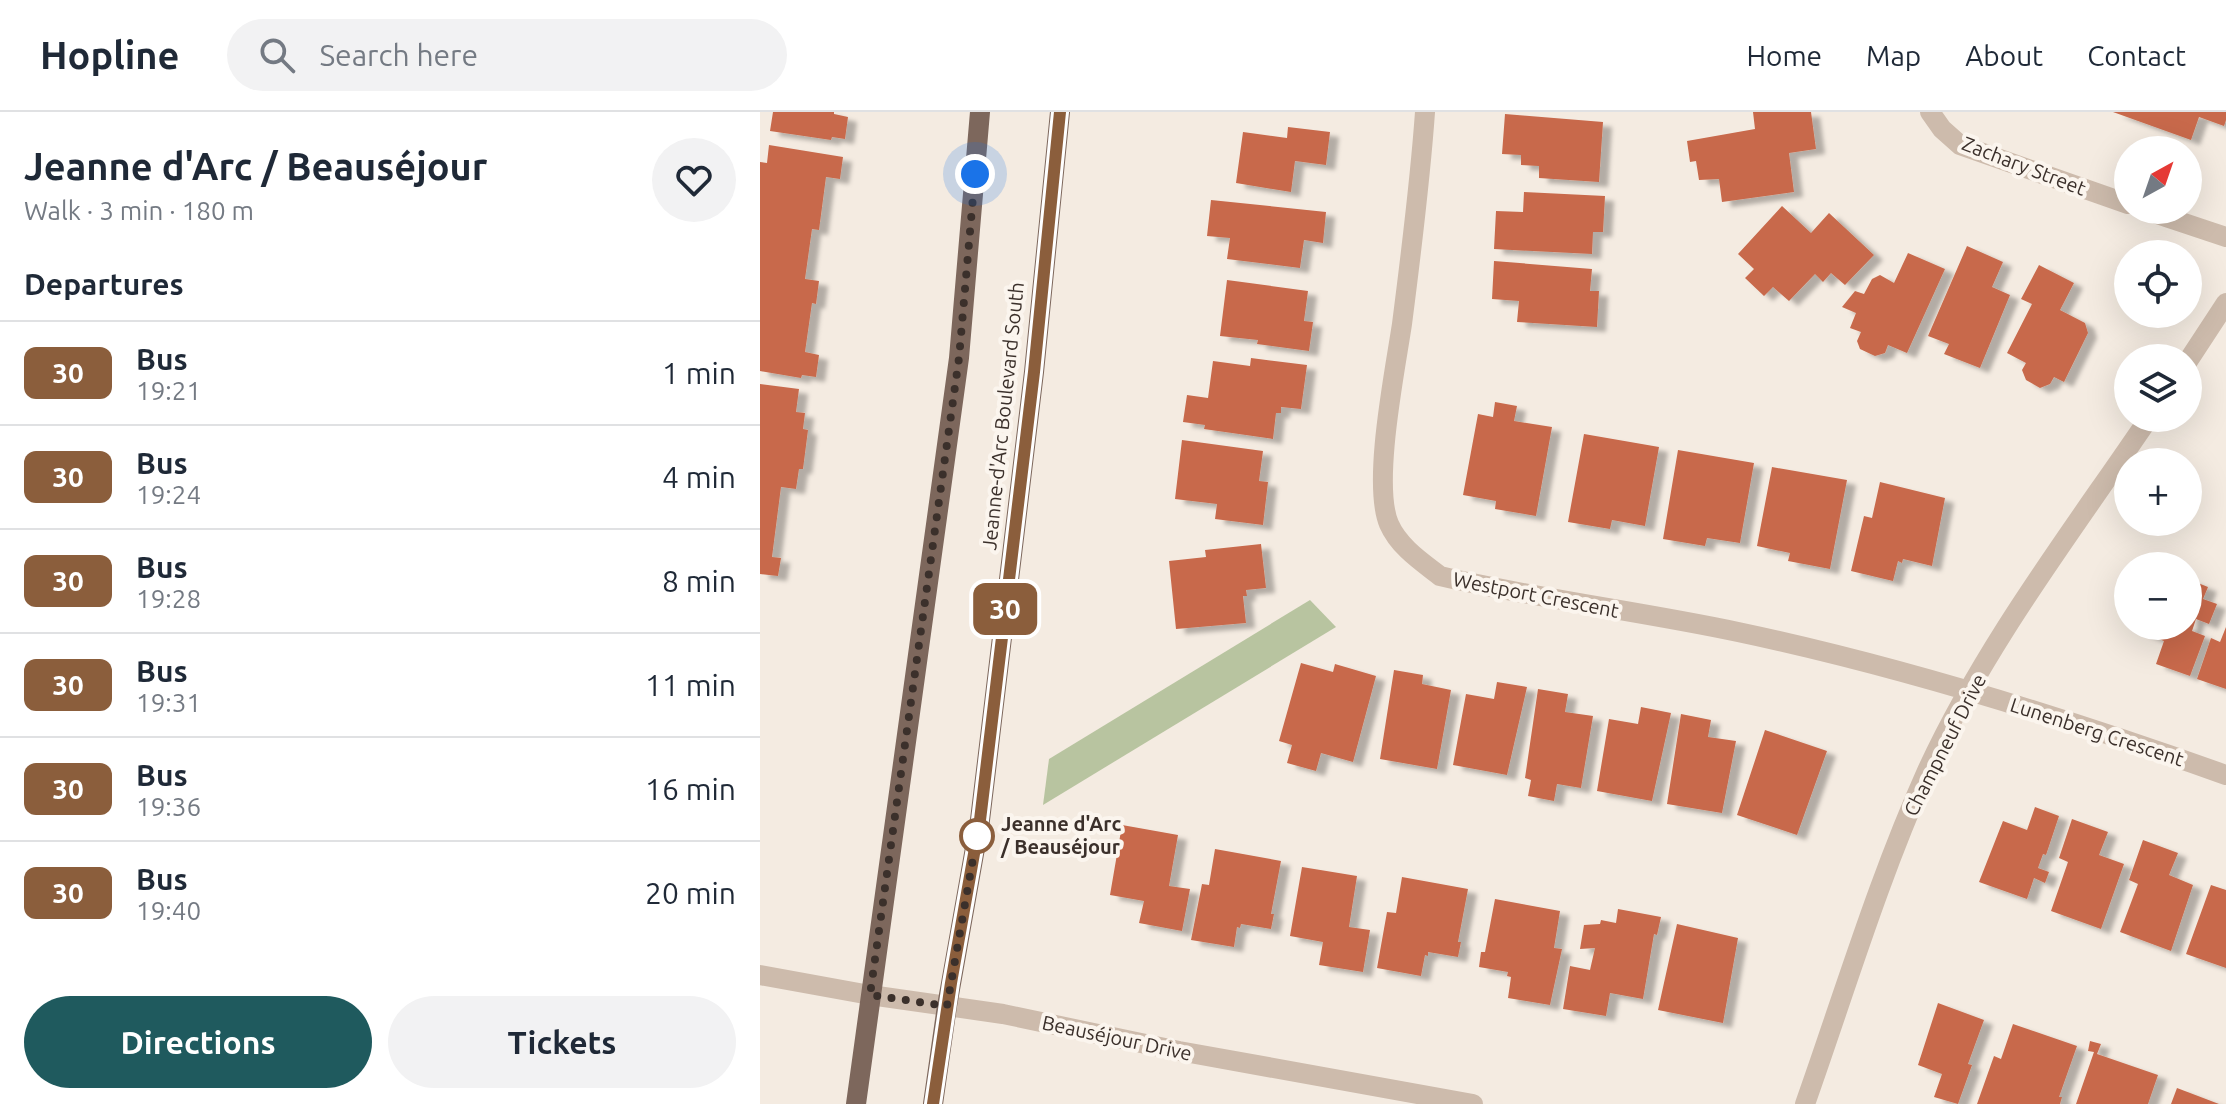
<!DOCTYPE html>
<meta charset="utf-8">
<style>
body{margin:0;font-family:Ubuntu,sans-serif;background:#f2f2f3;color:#1f2937;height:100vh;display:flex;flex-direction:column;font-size:30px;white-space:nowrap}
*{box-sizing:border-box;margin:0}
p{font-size:26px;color:#747a83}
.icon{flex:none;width:44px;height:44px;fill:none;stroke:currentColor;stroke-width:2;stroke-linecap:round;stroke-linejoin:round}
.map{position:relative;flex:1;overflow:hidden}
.panel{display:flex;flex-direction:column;background:#fff;width:760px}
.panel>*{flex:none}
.badge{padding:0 16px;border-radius:12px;font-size:28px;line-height:52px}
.needle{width:52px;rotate:40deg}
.tools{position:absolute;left:1354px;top:24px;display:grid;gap:16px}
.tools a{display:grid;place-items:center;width:88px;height:88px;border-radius:50%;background:#fff;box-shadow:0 8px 32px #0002;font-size:40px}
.you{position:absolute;width:40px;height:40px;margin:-20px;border:6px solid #fff;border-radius:50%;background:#1a73e8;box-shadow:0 0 0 12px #1a73e833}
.map>.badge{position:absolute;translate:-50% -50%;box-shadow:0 0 0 4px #fff}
h2{padding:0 24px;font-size:30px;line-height:72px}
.round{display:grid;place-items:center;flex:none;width:84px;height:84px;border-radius:42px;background:#f2f2f3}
.head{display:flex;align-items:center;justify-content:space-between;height:136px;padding:0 24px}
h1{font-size:38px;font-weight:600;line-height:60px}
.button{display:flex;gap:16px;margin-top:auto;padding:16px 24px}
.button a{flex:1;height:92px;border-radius:48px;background:#1f5a5e;color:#fff;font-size:32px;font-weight:600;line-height:92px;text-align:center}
.button a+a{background:#f2f2f3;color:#1f2937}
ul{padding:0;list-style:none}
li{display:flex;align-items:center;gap:24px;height:104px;padding:0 24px;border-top:2px solid #e0e1e3}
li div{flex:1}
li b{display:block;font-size:30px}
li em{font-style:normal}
li .badge{min-width:88px;font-weight:700;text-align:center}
header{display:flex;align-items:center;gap:48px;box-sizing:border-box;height:112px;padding:0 40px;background:#fff;border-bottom:2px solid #e0e1e3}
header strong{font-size:38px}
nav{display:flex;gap:44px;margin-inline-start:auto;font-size:28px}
.search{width:560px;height:72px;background:#f2f2f3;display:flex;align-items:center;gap:20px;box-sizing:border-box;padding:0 28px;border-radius:44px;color:#747a83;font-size:30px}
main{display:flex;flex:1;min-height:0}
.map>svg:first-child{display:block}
</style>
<header>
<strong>Hopline</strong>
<div class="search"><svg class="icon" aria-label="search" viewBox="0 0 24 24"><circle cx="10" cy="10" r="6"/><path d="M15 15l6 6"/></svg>Search here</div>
<nav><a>Home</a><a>Map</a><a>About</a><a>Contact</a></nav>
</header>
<main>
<section class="panel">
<div class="head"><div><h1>Jeanne d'Arc / Beauséjour</h1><p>Walk · 3 min · 180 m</p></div><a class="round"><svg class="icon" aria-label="heart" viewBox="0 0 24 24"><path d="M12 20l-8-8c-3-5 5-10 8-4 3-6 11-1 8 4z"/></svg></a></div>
<h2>Departures</h2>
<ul>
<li><span class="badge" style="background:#8b5e3c;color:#fff">30</span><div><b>Bus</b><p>19:21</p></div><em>1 min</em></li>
<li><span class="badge" style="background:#8b5e3c;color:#fff">30</span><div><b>Bus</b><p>19:24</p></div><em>4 min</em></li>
<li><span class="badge" style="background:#8b5e3c;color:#fff">30</span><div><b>Bus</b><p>19:28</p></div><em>8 min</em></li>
<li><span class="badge" style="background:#8b5e3c;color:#fff">30</span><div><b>Bus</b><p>19:31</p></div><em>11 min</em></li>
<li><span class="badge" style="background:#8b5e3c;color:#fff">30</span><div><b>Bus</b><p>19:36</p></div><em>16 min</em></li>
<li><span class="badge" style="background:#8b5e3c;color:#fff">30</span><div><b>Bus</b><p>19:40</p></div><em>20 min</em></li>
</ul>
<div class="button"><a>Directions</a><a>Tickets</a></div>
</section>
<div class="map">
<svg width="1466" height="992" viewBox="0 0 1466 992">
<defs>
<filter id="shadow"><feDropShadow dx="9" dy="5" stdDeviation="2" flood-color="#0004"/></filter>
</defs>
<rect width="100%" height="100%" fill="#f4ebe1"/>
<path fill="#b8c4a0" d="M 550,488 L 576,515 L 283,693 L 289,647 Z"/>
<path fill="#c8694b" filter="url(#shadow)" d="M 13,0 L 74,0 L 74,2 L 88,5 L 85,27 L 72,25 L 71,28 L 10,19 Z
M 993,0 L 1051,0 L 1056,37 L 1029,41 L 1034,80 L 962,90 L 959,67 L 939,68 L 936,49 L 930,50 L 927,29 L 995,17 Z
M 1353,0 L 1466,0 L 1466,8 L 1464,14 L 1439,5 L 1431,28 Z
M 745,2 L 843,10 L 839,70 L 779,66 L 779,54 L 761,53 L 761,43 L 742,42 Z
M 528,15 L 570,20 L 566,53 L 535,49 L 531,80 L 476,71 L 483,20 L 527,26 Z
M 9,33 L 83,45 L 80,67 L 66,65 L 59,118 L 52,117 L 45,167 L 59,169 L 56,192 L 52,191 L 45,240 L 59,243 L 56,265 L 42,263 L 41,266 L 0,259 L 0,50 L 7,51 Z
M 764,80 L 845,84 L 843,120 L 833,120 L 832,142 L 734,137 L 736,99 L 763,100 Z
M 451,88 L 566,100 L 563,131 L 544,128 L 540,156 L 467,147 L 470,126 L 447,124 Z
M 1022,94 L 1051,121 L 1069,101 L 1114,143 L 1085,173 L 1071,161 L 1063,170 L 1055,162 L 1029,189 L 1013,175 L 1004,184 L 985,166 L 994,157 L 978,142 Z
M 1207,134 L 1243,150 L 1232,175 L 1250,183 L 1220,256 L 1184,242 L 1189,232 L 1168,224 Z
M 1148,141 L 1185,157 L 1147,241 L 1128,233 L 1125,241 L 1115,244 L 1100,237 L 1097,229 L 1101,220 L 1090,216 L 1096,201 L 1082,195 L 1095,179 L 1104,182 L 1112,167 L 1120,163 L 1134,171 Z
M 734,149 L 832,157 L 830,179 L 839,179 L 837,215 L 757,210 L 759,189 L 732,187 Z
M 1279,153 L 1314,171 L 1300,198 L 1325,211 L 1328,221 L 1304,270 L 1294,265 L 1290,272 L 1280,276 L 1266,268 L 1262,258 L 1266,251 L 1247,241 L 1272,192 L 1261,187 Z
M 467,168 L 548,179 L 544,209 L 553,210 L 549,239 L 497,232 L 498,228 L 460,224 Z
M 491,246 L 547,253 L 541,297 L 521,295 L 521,301 L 516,301 L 513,327 L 444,317 L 445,313 L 423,310 L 427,283 L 448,286 L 453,249 L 490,254 Z
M 0,272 L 39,277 L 36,300 L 45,301 L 43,317 L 48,318 L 43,357 L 39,357 L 36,377 L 21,375 L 12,445 L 21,446 L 18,464 L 0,462 Z
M 735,290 L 757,294 L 754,309 L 792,315 L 776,404 L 735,397 L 736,389 L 703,383 L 718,302 L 733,305 Z
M 824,322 L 899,335 L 885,414 L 852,408 L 850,417 L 808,410 Z
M 422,328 L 503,339 L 499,369 L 508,370 L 503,413 L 455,407 L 457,392 L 415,387 Z
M 918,338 L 994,351 L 980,431 L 947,426 L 945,434 L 903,427 Z
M 1012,355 L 1087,368 L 1070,457 L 1028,449 L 1030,441 L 997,434 Z
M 1120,370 L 1185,386 L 1172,454 L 1143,447 L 1142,451 L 1138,449 L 1133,469 L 1091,459 L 1104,404 L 1112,406 Z
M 501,432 L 506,476 L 486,478 L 487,484 L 483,484 L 486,511 L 416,517 L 409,449 L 446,445 L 445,438 Z
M 1428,467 L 1448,475 L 1443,487 L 1457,492 L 1449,512 L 1436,507 L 1432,519 L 1445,524 L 1430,564 L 1396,552 L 1404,529 L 1381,520 L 1383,514 L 1428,514 Z
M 1466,515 L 1466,577 L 1437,567 L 1451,526 L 1460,530 Z
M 541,551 L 573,560 L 575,552 L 616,564 L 593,650 L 561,641 L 556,659 L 527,651 L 532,633 L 519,629 Z
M 634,558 L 663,563 L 662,572 L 691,578 L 677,657 L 620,647 Z
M 737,570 L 767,575 L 747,663 L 693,653 L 706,582 L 734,587 Z
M 778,577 L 808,582 L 805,600 L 833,604 L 821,676 L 797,672 L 794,689 L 768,684 L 771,668 L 765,666 Z
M 881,595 L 911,601 L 892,689 L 837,679 L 849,607 L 878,612 Z
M 921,602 L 951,608 L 948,625 L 976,629 L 962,701 L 907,692 Z
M 1005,618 L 1067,639 L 1037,723 L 977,703 Z
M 1275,695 L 1299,704 L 1286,743 L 1283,742 L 1278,756 L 1289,760 L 1285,771 L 1274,766 L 1267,787 L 1219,770 L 1243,709 L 1267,718 Z
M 1312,707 L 1348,720 L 1339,743 L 1364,752 L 1341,817 L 1291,799 L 1308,750 L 1299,746 Z
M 362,713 L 418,723 L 409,774 L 430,777 L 422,819 L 379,811 L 384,789 L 350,783 Z
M 1383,728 L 1418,741 L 1409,763 L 1433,773 L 1411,839 L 1360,820 L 1378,772 L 1369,768 Z
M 455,737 L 521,749 L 511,802 L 514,802 L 511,817 L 481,812 L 480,816 L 477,815 L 474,835 L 431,828 L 442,772 L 449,773 Z
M 542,755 L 597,764 L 589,815 L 610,818 L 603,860 L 559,853 L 563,830 L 530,824 Z
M 642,765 L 708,777 L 698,830 L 701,830 L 698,845 L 668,840 L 668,844 L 665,843 L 661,864 L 617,856 L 627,800 L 636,801 Z
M 1451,773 L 1466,778 L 1466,856 L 1426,842 Z
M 735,787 L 800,799 L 794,836 L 802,837 L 790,893 L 748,886 L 751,865 L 747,864 L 748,860 L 719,855 L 721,840 L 725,840 Z
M 858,797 L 901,805 L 897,823 L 894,822 L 883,887 L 850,881 L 846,904 L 803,897 L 810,854 L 830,858 L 835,836 L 820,837 L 824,813 L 840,812 L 841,808 L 856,811 Z
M 917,812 L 978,826 L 963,911 L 898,898 Z
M 1178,891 L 1224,908 L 1208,952 L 1212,953 L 1198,992 L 1174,985 L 1182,962 L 1158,953 Z
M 1253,912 L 1317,934 L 1299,985 L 1302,985 L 1300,992 L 1217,992 L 1234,944 L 1241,947 Z
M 1330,929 L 1341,932 L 1337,942 L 1398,963 L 1388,992 L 1316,992 L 1334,940 L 1328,939 Z
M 1417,976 L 1459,992 L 1411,992 Z"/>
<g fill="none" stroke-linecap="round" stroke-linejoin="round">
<path stroke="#cdbbac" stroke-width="20" d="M 665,0 C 660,71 651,142 642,212 C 635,259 612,372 629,412 C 639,435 662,450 680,464 C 778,487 879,499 978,520 C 1144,555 1306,606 1466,663
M 1170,0 L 1182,17 L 1200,33 L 1368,92
M 1385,98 L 1466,125
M 1428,249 L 1466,191
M 0,863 L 110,883 L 243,902 L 419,939 L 713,992
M 1045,992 C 1084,882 1118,768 1166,661 C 1224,534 1311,421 1389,306"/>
<path stroke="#7d675c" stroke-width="20" d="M 96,992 L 199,246 L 220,0
M 173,992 L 187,894 L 220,708 L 274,260 L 300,0"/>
</g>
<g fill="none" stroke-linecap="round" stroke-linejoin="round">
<defs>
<path id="line" d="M 173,992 L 191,871 L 220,708 L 274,260 L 300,0"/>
</defs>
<use href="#line" stroke="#fff" stroke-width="18"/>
<use href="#line" stroke="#8b5e3c" stroke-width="12"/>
<path stroke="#3b302b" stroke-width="8" stroke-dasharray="0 14.4" d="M 215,62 L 199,246 L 110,883 L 187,894 L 217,724"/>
</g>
<circle fill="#fff" stroke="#8b5e3c" stroke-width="4" cx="217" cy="724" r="16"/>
<g text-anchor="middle" stroke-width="8" stroke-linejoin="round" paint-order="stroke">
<g font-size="20" fill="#3b302b" stroke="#fbf5ee">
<text transform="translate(1264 54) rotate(21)" y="7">Zachary Street</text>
<text transform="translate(243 304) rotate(-84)" y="7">Jeanne-d'Arc Boulevard South</text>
<text transform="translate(776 483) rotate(11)" y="7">Westport Crescent</text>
<text transform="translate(1337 620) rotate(18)" y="7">Lunenberg Crescent</text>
<text transform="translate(1185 633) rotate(-63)" y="7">Champneuf Drive</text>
<text transform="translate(357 926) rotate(12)" y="7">Beauséjour Drive</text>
</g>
<g font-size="20" font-weight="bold" fill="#3b302b" stroke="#fbf5ee" text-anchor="start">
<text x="241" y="719">Jeanne d'Arc<tspan x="241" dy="23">/ Beauséjour</tspan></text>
</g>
</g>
</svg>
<div class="tools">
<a><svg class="needle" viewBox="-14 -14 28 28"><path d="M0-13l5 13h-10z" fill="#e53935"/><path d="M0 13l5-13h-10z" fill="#747a83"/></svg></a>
<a><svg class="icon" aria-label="locate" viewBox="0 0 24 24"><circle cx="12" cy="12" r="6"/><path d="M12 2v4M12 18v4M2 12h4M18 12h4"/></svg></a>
<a><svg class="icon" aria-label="layers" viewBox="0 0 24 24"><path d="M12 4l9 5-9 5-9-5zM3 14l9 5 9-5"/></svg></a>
<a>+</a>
<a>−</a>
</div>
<div class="you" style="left:215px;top:62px"></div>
<b class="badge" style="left:245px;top:497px;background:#8b5e3c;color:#fff">30</b>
</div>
</main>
